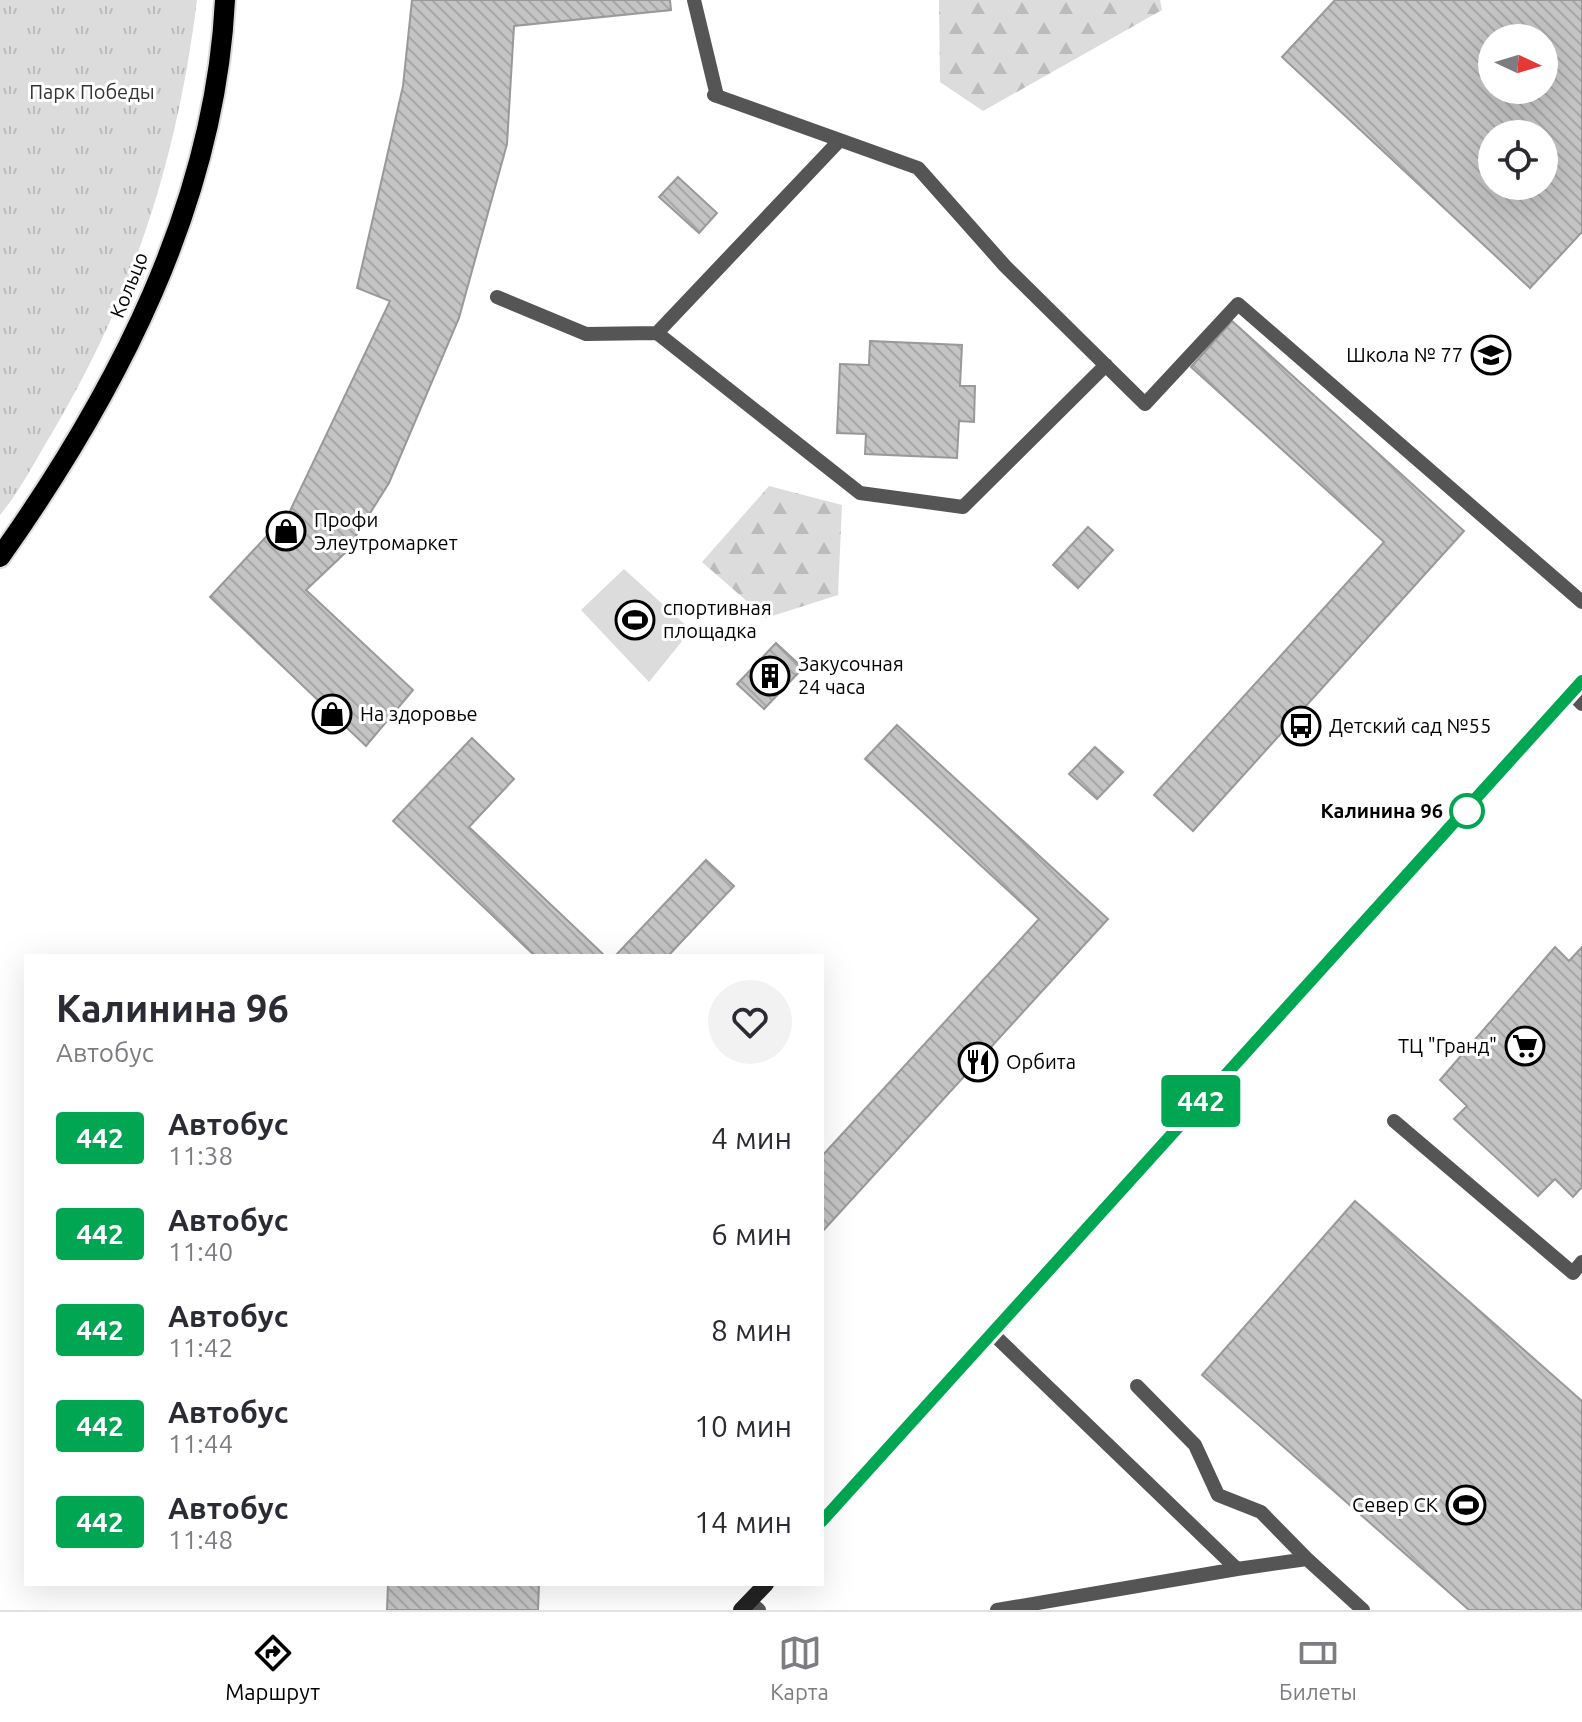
<!DOCTYPE html>
<html lang="ru">
<meta charset="utf-8">
<style>
body{margin:0;font-family:Ubuntu,sans-serif;background:#f2f2f3;color:#2b2b33;height:100vh;display:flex;flex-direction:column;font-size:30px;white-space:nowrap}
*{box-sizing:border-box;margin:0}
p{font-size:26px;color:#7c7c81}
.icon{flex:none;width:44px;height:44px;fill:none;stroke:currentColor;stroke-width:2;stroke-linecap:round;stroke-linejoin:round}
.map{position:relative;flex:1;overflow:hidden}
.details{position:absolute;left:24px;top:954px;width:800px;height:632px;display:flex;flex-direction:column;background:#fff;border-radius:0px;box-shadow:0 8px 32px #0002}
.details>*{flex:none}
.badge{padding:0 16px;border-radius:6px;font-size:28px;line-height:52px}
.needle{width:52px;rotate:94deg}
.buttons{position:absolute;left:1478px;top:24px;display:grid;gap:16px}
.buttons a{display:grid;place-items:center;width:80px;height:80px;border-radius:50%;background:#fff;box-shadow:0 8px 32px #0002;font-size:40px}
.map>.badge{position:absolute;translate:-50% -50%;box-shadow:0 0 0 4px #fff}
.round{display:grid;place-items:center;flex:none;width:84px;height:84px;border-radius:42px;background:#f2f2f3}
.overview{display:flex;align-items:center;justify-content:space-between;height:136px;padding:0 32px}
h1{font-size:38px;font-weight:700;line-height:60px}
ul{padding:0;list-style:none}
li{display:flex;align-items:center;gap:24px;height:96px;padding:0 32px}
li div{flex:1}
li b{display:block;font-size:30px}
li em{font-style:normal}
li .badge{min-width:88px;font-weight:700;text-align:center}
.tab-bar{display:flex;justify-content:space-around;align-items:center;height:112px;border-top:2px solid #e1e1e2;background:#fff;font-size:22px;color:#7c7c81}
.tab-bar a{display:grid;justify-items:center;gap:4px}
.tab-bar .active{color:#000}
.map>svg:first-child{display:block}
</style>
<div class="map">
<svg width="1582" height="1610" viewBox="0 0 1582 1610">
<defs>
<pattern id="forest-firs" width="22" height="20" patternUnits="userSpaceOnUse" patternTransform="scale(2)"><rect width="22" height="20" fill="#dcdcdc"/><path d="M5 1l3.5 6h-7zM16 11l3.5 6h-7z" fill="#bbb"/></pattern>
<pattern id="park-tufts" width="24" height="20" patternUnits="userSpaceOnUse" patternTransform="scale(2)"><rect width="24" height="20" fill="#dcdcdc"/><path d="M3 7l-1-3M5 7V3M7 7l1-3M15 17l-1-3M17 17v-4M19 17l1-3" fill="none" stroke="#bbb"/></pattern>
<pattern id="building-back-hatch" width="6" height="6" patternUnits="userSpaceOnUse" patternTransform="scale(2)"><rect width="6" height="6" fill="#c4c4c4"/><path d="M-1 5l2 2M0 0l6 6M5-1l2 2" fill="none" stroke="#a7a7a7"/></pattern>
</defs>
<rect width="100%" height="100%" fill="#fff"/>
<path fill="#dcdcdc" d="M 624,569 L 691,630 L 649,682 L 581,610 Z"/>
<path fill="url(#forest-firs)" d="M 939,0 L 1160,0 L 1162,10 L 983,111 L 940,82 Z
M 769,486 L 842,505 L 838,595 L 766,618 L 702,562 Z"/>
<path fill="url(#park-tufts)" d="M 0,0 L 197,0 C 177,160 134,294 52,433 C 35,461 20,491 0,515 Z"/>
<path fill="url(#building-back-hatch)" stroke="#999" stroke-width="2" fill-rule="evenodd" d="M 412,0 L 670,0 L 671,10 L 514,26 L 507,144 L 459,318 L 389,483 L 345,553 L 306,590 L 413,690 L 366,746 L 210,597 L 290,511 L 390,301 L 357,288 L 403,86 Z
M 1335,0 L 1582,0 L 1582,232 L 1530,288 L 1282,57 ZM 1492,38 L 1544,38 L 1544,90 L 1492,90 ZM 1492,134 L 1544,134 L 1544,186 L 1492,186 Z
M 678,177 L 717,213 L 699,233 L 659,197 Z
M 1232,321 L 1464,531 L 1193,831 L 1154,795 L 1384,542 L 1191,367 Z
M 870,341 L 962,345 L 960,386 L 975,386 L 974,422 L 959,421 L 957,458 L 865,454 L 866,434 L 837,433 L 840,364 L 869,365 Z
M 1088,527 L 1113,550 L 1078,588 L 1053,565 Z
M 776,643 L 803,668 L 764,709 L 737,684 Z
M 897,725 L 1108,919 L 822,1232 L 822,1156 L 1039,919 L 865,759 Z
M 472,738 L 514,779 L 469,827 L 605,956 L 535,956 L 393,821 Z
M 1095,747 L 1123,772 L 1097,799 L 1069,774 Z
M 706,860 L 734,886 L 668,956 L 615,956 Z
M 1555,947 L 1569,961 L 1582,947 L 1582,1187 L 1573,1197 L 1555,1179 L 1538,1196 L 1454,1119 L 1467,1106 L 1440,1080 Z
M 1355,1201 L 1582,1401 L 1582,1610 L 1469,1610 L 1202,1375 Z
M 388,1584 L 539,1584 L 538,1610 L 387,1610 Z"/>
<g fill="none" stroke-linecap="round" stroke-linejoin="round">
<defs>
<path id="primary" d="M 0,557 C 116,393 215,205 225,0"/>
</defs>
<use href="#primary" stroke="#dbdbdb" stroke-width="24"/>
<path stroke="#555" stroke-width="14" d="M 694,0 L 717,96 L 714,95 L 918,168 L 1005,266 L 1145,404 L 1238,304 L 1582,602
M 840,140 L 657,333 L 860,493 L 963,507 L 1106,365
M 497,297 L 586,334 L 657,333
M 1571,693 L 1582,704
M 1394,1121 L 1573,1273 L 1582,1262
M 992,1333 L 1237,1569 L 997,1610
M 1137,1386 L 1195,1445 L 1218,1495 L 1261,1512 L 1307,1559
M 1237,1569 L 1307,1559 L 1363,1610
M 750,1602 L 759,1610"/>
<path stroke="#222" stroke-width="16" d="M 822,1521 L 1582,681
M 741,1610 L 766,1584"/>
<use href="#primary" stroke="#000" stroke-width="20"/>
</g>
<g fill="none" stroke-linecap="round" stroke-linejoin="round">
<defs>
<path id="line" d="M 822,1521 L 1582,681"/>
</defs>
<use href="#line" stroke="#fff" stroke-width="18"/>
<use href="#line" stroke="#00a651" stroke-width="12"/>
</g>
<defs>
<symbol id="school-ring" viewBox="-11 -11 22 22"><circle r="9.5" fill="#fff" stroke="#000" stroke-width="1.5"/><path d="M0-5L7-2L0 1L-7-2ZM-4 1L0 2.5L4 1V4Q0 6-4 4Z" fill="#000"/></symbol>
<symbol id="shop-ring" viewBox="-11 -11 22 22"><circle r="9.5" fill="#fff" stroke="#000" stroke-width="1.5"/><path d="M-5-2.5h2.3a2.7 3.5 0 0 1 5.4 0H5L5.5 6h-11ZM-1.5-2.5h3a1.5 2.3 0 0 0-3 0Z" fill="#000"/></symbol>
<symbol id="stadium-ring" viewBox="-11 -11 22 22"><circle r="9.5" fill="#fff" stroke="#000" stroke-width="1.5"/><path d="M0-5a6.5 5 0 1 0 0 10a6.5 5 0 1 0 0-10ZM-3.5-1.8h7v3.6h-7Z" fill="#000"/></symbol>
<symbol id="building-ring" viewBox="-11 -11 22 22"><circle r="9.5" fill="#fff" stroke="#000" stroke-width="1.5"/><path d="M-4-6H4V6H1V3H-1V6H-4ZM-2.5-4.3h1.7v1.8h-1.7ZM.8-4.3h1.7v1.8H.8ZM-2.5-1h1.7V.8h-1.7ZM.8-1h1.7V.8H.8Z" fill="#000"/></symbol>
<symbol id="bus-ring" viewBox="-11 -11 22 22"><circle r="9.5" fill="#fff" stroke="#000" stroke-width="1.5"/><path d="M-5-6H5V4H4V6H2V4H-2V6H-4V4H-5ZM-3.5-4V0h7V-4ZM-3.5 1.2v1.5H-2V1.2ZM2 1.2v1.5H3.5V1.2Z" fill="#000"/></symbol>
<symbol id="supermarket-ring" viewBox="-11 -11 22 22"><circle r="9.5" fill="#fff" stroke="#000" stroke-width="1.5"/><path d="M-6-5.5h2.5l.6 2H6L4.5 2H-2.5L-4.4-4H-6ZM-1.5 3.2a1.3 1.3 0 1 0 .1 0ZM3 3.2a1.3 1.3 0 1 0 .1 0Z" fill="#000"/></symbol>
<symbol id="restaurant-ring" viewBox="-11 -11 22 22"><circle r="9.5" fill="#fff" stroke="#000" stroke-width="1.5"/><path d="M-5-6h1v4h1v-4h1v4h1v-4h1v5L-1.5 .5V6h-2V.5L-5-1ZM5-6V6H3V1.5H1.5Q1.5-4 5-6Z" fill="#000"/></symbol>
</defs>
<g fill-rule="evenodd">
<use href="#school-ring" x="1469" y="333" width="44" height="44"/>
<use href="#shop-ring" x="264" y="509" width="44" height="44"/>
<use href="#stadium-ring" x="613" y="598" width="44" height="44"/>
<use href="#building-ring" x="748" y="654" width="44" height="44"/>
<use href="#shop-ring" x="310" y="692" width="44" height="44"/>
<use href="#bus-ring" x="1279" y="704" width="44" height="44"/>
<use href="#supermarket-ring" x="1503" y="1024" width="44" height="44"/>
<use href="#restaurant-ring" x="956" y="1040" width="44" height="44"/>
<use href="#stadium-ring" x="1444" y="1483" width="44" height="44"/>
</g>
<circle fill="#fff" stroke="#00a651" stroke-width="4" cx="1467" cy="811" r="16"/>
<g text-anchor="middle" stroke-width="6" stroke-linejoin="round" paint-order="stroke">
<g font-size="20" fill="#333" stroke="#fff">
<text x="92" y="99">Парк Победы</text>
</g>
<g font-size="20" fill="#000" stroke="#fff">
<text transform="translate(129 285) rotate(-68)" y="7">Кольцо</text>
</g>
<g font-size="20" fill="#000" stroke="#fff" text-anchor="start">
<text x="1463" y="362" text-anchor="end">Школа № 77</text>
<text x="314" y="527">Профи<tspan x="314" dy="23">Элеутромаркет</tspan></text>
<text x="663" y="615">спортивная<tspan x="663" dy="23">площадка</tspan></text>
<text x="798" y="671">Закусочная<tspan x="798" dy="23">24 часа</tspan></text>
<text x="360" y="721">На здоровье</text>
<text x="1329" y="733">Детский сад №55</text>
<text x="1497" y="1053" text-anchor="end">ТЦ "Гранд"</text>
<text x="1006" y="1069">Орбита</text>
<text x="1438" y="1512" text-anchor="end">Север СК</text>
</g>
<g font-size="20" font-weight="bold" fill="#000" stroke="#fff" text-anchor="end">
<text x="1443" y="818">Калинина 96</text>
</g>
</g>
</svg>
<div class="buttons">
<a><svg class="needle" viewBox="-14 -14 28 28"><path d="M0-13l5 13h-10z" fill="#e53935"/><path d="M0 13l5-13h-10z" fill="#7c7c81"/></svg></a>
<a><svg class="icon" aria-label="locate" viewBox="0 0 24 24"><circle cx="12" cy="12" r="6"/><path d="M12 2v4M12 18v4M2 12h4M18 12h4"/></svg></a>
</div>
<b class="badge" style="left:1201px;top:1101px;background:#00a651;color:#fff">442</b>
<section class="details">
<div class="overview"><div><h1>Калинина 96</h1><p>Автобус</p></div><a class="round"><svg class="icon" aria-label="heart" viewBox="0 0 24 24"><path d="M12 20l-8-8c-3-5 5-10 8-4 3-6 11-1 8 4z"/></svg></a></div>
<ul>
<li><span class="badge" style="background:#00a651;color:#fff">442</span><div><b>Автобус</b><p>11:38</p></div><em>4 мин</em></li>
<li><span class="badge" style="background:#00a651;color:#fff">442</span><div><b>Автобус</b><p>11:40</p></div><em>6 мин</em></li>
<li><span class="badge" style="background:#00a651;color:#fff">442</span><div><b>Автобус</b><p>11:42</p></div><em>8 мин</em></li>
<li><span class="badge" style="background:#00a651;color:#fff">442</span><div><b>Автобус</b><p>11:44</p></div><em>10 мин</em></li>
<li><span class="badge" style="background:#00a651;color:#fff">442</span><div><b>Автобус</b><p>11:48</p></div><em>14 мин</em></li>
</ul>
</section>
</div>
<nav class="tab-bar">
<a class="active"><svg class="icon" aria-label="directions" viewBox="0 0 24 24"><path d="M12 3l9 9-9 9-9-9zM9 14v-3h6M13 9l2 2-2 2"/></svg>Маршрут</a>
<a><svg class="icon" aria-label="map" viewBox="0 0 24 24"><path d="M3 6l6-2 6 2 6-2v14l-6 2-6-2-6 2zM9 4v14M15 6v14"/></svg>Карта</a>
<a><svg class="icon" aria-label="tickets" viewBox="0 0 24 24"><path d="M3 7h18v10H3zM15 7v10"/></svg>Билеты</a>
</nav>
